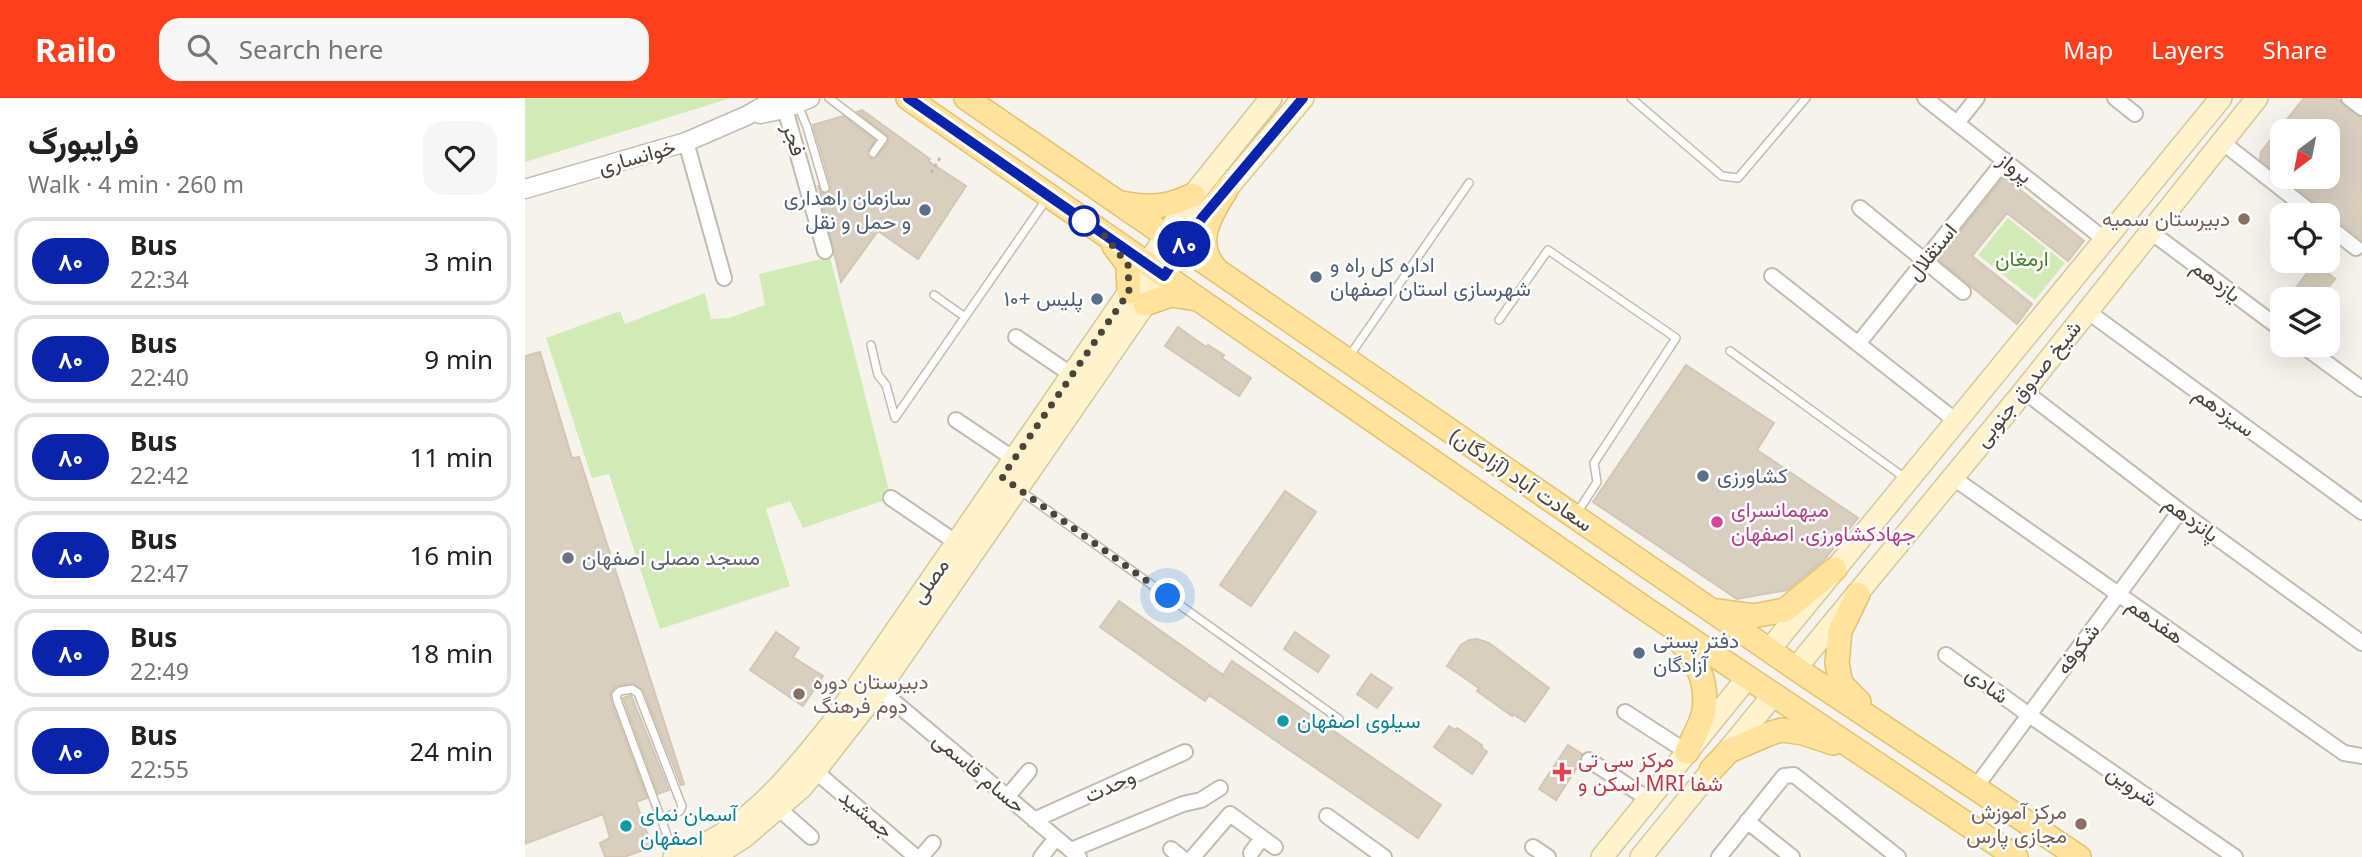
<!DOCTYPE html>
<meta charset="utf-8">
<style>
body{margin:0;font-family:"Noto Sans",Vazirmatn,sans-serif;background:#f6f6f6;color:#222;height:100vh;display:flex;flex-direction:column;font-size:26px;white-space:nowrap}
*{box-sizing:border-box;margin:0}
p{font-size:23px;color:#767676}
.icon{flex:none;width:38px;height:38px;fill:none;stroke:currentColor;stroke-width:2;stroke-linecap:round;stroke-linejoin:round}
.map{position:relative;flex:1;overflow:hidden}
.side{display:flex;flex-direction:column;background:#fff;width:525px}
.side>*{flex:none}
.badge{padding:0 14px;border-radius:23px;font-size:24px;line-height:46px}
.needle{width:46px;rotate:212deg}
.tools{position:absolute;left:1745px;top:21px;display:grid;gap:14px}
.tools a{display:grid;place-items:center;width:70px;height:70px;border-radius:14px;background:#fff;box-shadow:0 7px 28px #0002;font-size:35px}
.you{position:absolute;width:35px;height:35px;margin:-18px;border:5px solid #fff;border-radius:50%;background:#1a73e8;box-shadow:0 0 0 10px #1a73e833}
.map>.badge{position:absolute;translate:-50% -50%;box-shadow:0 0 0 4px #fff}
.round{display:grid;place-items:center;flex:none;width:74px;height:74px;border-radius:21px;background:#f6f6f6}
.overview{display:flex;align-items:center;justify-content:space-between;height:119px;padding:0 28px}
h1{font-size:33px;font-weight:800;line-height:52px}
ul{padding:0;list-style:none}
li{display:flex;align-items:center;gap:21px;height:88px;margin:0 14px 10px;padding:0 14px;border:4px solid #e0e0e0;border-radius:21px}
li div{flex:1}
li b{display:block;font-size:26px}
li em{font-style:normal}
li .badge{min-width:77px;font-weight:700;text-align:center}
header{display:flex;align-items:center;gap:42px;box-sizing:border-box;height:98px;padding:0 35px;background:#fc3f1d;color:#fff}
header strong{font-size:33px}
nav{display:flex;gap:38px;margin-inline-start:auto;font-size:24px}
.search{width:490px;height:63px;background:#f6f6f6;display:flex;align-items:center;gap:18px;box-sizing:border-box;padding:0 24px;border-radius:21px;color:#767676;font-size:26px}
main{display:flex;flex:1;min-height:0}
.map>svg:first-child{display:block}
</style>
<header>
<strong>Railo</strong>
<div class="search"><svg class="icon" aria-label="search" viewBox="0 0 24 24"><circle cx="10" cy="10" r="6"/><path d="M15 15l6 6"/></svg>Search here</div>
<nav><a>Map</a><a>Layers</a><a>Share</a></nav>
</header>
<main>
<section class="side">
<div class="overview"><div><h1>فرایبورگ</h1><p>Walk · 4 min · 260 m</p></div><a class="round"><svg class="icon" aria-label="heart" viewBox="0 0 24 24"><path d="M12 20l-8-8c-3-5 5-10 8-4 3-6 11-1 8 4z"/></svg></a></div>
<ul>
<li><span class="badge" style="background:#0924aa;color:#fff">۸۰</span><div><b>Bus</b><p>22:34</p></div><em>3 min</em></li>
<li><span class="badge" style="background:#0924aa;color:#fff">۸۰</span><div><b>Bus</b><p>22:40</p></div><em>9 min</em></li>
<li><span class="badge" style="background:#0924aa;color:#fff">۸۰</span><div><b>Bus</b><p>22:42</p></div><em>11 min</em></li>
<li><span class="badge" style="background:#0924aa;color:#fff">۸۰</span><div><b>Bus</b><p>22:47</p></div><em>16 min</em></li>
<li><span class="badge" style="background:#0924aa;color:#fff">۸۰</span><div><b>Bus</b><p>22:49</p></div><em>18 min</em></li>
<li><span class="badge" style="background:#0924aa;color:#fff">۸۰</span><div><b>Bus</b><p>22:55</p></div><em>24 min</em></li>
</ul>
</section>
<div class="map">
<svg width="1837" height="759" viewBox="0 0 1837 759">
<rect width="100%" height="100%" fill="#f6f3ec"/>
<path fill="#d2eab5" d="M 0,0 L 206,0 L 0,64 Z
M 1483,120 L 1540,165 L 1510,202 L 1453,157 Z
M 305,159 L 366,400 L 278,430 L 265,403 L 241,411 L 265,488 L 135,531 L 84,376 L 67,380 L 21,240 L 95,213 L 100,226 L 180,195 L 186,221 L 204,220 L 240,207 L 234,176 Z"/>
<path fill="#d8cfc1" stroke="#d3c7b4" stroke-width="2" fill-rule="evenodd" d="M 1779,0 L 1811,0 L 1837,21 L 1837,142 L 1808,119 L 1800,117 L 1796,109 L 1735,61 L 1736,54 ZM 1757,33 L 1802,33 L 1802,79 L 1757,79 Z
M 337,12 L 405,61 L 403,63 L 441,88 L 393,161 L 353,133 L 316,184 L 293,87 L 295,94 L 299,96 L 305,94 L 306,88 L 288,27 L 318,18 L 350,42 L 342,55 L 344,60 L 350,61 L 363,45 L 364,39 L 332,14 Z
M 1479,79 L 1559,143 L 1543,163 L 1482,115 L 1447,158 L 1507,206 L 1492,226 L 1413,161 Z
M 1790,165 L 1810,181 L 1794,201 L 1762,201 Z
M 653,229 L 681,249 L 683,247 L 699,257 L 697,260 L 726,280 L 714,298 L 640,248 Z
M 15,254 L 47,360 L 54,359 L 159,686 L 156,687 L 118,592 L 107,585 L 91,588 L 85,595 L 86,603 L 122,700 L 111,704 L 127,749 L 99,759 L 80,759 L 75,745 L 85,740 L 78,716 L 0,746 L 0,258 Z
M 1161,267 L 1249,325 L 1232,352 L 1333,420 L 1299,462 L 1262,492 L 1212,501 L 1068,404 Z
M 760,393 L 791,414 L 726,508 L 695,487 Z
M 594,503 L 698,577 L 707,563 L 916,707 L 893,740 L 684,597 L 680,603 L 575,529 Z
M 251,534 L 274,550 L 268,559 L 298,578 L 278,608 L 225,572 Z
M 770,534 L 804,558 L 793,574 L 759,551 Z
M 952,541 L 964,545 L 1024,590 L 1000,624 L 988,616 L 987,618 L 952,593 L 954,590 L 922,568 L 936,547 L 944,542 Z
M 846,576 L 867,590 L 852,610 L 832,596 Z
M 106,597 L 144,692 L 133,696 L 98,600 Z
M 924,628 L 930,632 L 932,630 L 957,647 L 956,649 L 962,654 L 947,676 L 909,649 Z
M 1043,647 L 1057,656 L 1055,665 L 1031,702 L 1014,691 Z"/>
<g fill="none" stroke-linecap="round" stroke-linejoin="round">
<defs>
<path id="service" d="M 304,0 L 358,41 L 348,55
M 1106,0 L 1197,78 L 1213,80 L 1281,0
M 273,7 L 282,29 L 300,90
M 440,219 L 521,102
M 974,222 L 1023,152 L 1151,240 L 1069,365 L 1072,384 L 1052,415
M 346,247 L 353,277 L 361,287 L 370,320 L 440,219 L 409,197
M 1205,253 L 1380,380
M 823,260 L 944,85
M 493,391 L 814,621
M 136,721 L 155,713 L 157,708 L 113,595 L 107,591 L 95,593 L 91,597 L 92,602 L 149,756"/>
<path id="minor" d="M 1400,0 L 1579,141
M 1590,0 L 1610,16
M 1824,0 L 1837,10
M 260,11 L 300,153
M 1432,25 L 1452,0
M 161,44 L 199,180
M 1697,44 L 1790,117
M 1335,110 L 1438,194
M 1802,127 L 1831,150
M 1626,134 L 1757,232
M 1247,178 L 1431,323
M 1562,213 L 1837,414
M 491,239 L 547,277
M 1333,246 L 1480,62
M 1777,247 L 1837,291
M 1499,293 L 1655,413 L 1837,545
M 431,322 L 489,361
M 1427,379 L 1819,655 L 1837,658
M 366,400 L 432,445
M 1421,557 L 1504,617 L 1710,759
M 354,591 L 554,759
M 1100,614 L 1162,654
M 1064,662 L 1123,701
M 290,673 L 391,759
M 1450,690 L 1655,413
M 482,699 L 504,673
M 253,710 L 286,739
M 802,718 L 859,759
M 509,722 L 660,654
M 1222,723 L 1267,759
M 1008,749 L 1023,759
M 646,751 L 656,759
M 546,752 L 658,706 L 676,702 L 695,690
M 726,755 L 737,740
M 396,759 L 408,745
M 516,759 L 531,740
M 668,759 L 705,716 L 750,749
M 1194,759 L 1259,678 L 1269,677 L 1373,759"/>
<path id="tertiary" d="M 235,16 L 260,11 L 285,0
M 0,91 L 161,44 L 221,18 L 253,0"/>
<path id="secondary" d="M 1244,552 L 1696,0
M 1271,570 L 1499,293 L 1732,0
M 149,759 C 159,755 169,751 179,746 C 230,722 271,671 306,627 L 604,194 L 668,97 L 746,0
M 188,759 L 219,739 L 276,690 L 290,673 L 354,591 L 620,206 L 677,120 L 778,0
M 1077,759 L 1223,579
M 1116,759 L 1249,596"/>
<path id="primary" d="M 383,0 L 1119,510 L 1491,759
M 441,0 L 1276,574 L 1554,759
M 596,105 C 625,110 641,110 668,97
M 589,148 L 603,167 L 604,194
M 691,171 C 667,145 686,116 701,92
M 620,206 L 646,197 L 672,201
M 1333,496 L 1315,533 L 1312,565 L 1316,586 L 1334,604
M 1192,513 L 1228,518 L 1260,512 L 1310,471
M 1153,541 C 1171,560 1183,584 1179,612 C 1177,626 1167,641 1162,654
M 1186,672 L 1204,653 L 1246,635 L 1257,632 L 1278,635 L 1308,645"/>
</defs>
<use href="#service" stroke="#c2bbae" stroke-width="10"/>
<use href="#minor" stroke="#c2bbae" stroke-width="18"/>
<use href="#tertiary" stroke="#c2bbae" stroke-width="21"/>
<use href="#secondary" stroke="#d6c79b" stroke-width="24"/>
<use href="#primary" stroke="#e6c16a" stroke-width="26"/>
<path stroke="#c4b79f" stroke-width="2.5" stroke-dasharray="3.5 3.5" stroke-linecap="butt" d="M 406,75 L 415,60"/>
<use href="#service" stroke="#fff" stroke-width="7"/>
<use href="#minor" stroke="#fff" stroke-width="14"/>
<use href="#tertiary" stroke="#fff" stroke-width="18"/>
<use href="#secondary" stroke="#fff3cd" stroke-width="21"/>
<use href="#primary" stroke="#ffe39c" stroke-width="23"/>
</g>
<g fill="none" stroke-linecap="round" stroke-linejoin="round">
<defs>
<path id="line" d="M 383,0 L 639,178 L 677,120 L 778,0"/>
</defs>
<use href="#line" stroke="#fff" stroke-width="16"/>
<use href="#line" stroke="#0924aa" stroke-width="10"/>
<path stroke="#4b4439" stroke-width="7" stroke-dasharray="0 12.6" d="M 559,123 L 580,138 L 603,167 L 604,194 L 477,379 L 643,498"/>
</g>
<g fill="#5c6f8a" stroke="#fff" stroke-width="2.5">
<circle cx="400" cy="112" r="7"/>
<circle cx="791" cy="179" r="7"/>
<circle cx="572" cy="201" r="7"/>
<circle cx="1178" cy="378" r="7"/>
<circle cx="1114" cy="555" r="7"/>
</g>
<g fill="#8d6e63" stroke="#fff" stroke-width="2.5">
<circle cx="1719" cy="121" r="7"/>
<circle cx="274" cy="596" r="7"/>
<circle cx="1556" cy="726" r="7"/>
</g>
<circle fill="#fff" stroke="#0924aa" stroke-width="3.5" cx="559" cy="123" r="14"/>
<circle fill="#d1479c" stroke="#fff" stroke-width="2.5" cx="1192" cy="424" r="7"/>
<circle fill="#6b7280" stroke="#fff" stroke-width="2.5" cx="43" cy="460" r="7"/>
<g fill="#0f9aa8" stroke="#fff" stroke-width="2.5">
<circle cx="758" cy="623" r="7"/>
<circle cx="101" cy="728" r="7"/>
</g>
<path fill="#e0444e" stroke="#fff" stroke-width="2.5" d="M1033.5 663.5h7v7h7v7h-7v7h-7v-7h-7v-7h7z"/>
<g text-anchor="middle" stroke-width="5" stroke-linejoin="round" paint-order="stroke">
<g font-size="21" fill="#4b4439" stroke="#fff">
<text transform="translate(269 42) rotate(73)" y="7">فجر</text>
<text transform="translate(112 59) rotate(-16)" y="7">خوانساری</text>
<text transform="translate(1490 70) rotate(38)" y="7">پرواز</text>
<text transform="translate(1407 154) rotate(-51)" y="7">استقلال</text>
<text transform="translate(1691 183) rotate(37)" y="7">یازدهم</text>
<text transform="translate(1503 286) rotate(-51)" y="7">شیخ صدوق جنوبی</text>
<text transform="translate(1699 314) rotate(36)" y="7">سیزدهم</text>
<text transform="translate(996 382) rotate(34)" y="7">سعادت آباد (آزادگان)</text>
<text transform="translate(1666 421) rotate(36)" y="7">پانزدهم</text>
<text transform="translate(405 483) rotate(-55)" y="7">مصلی</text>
<text transform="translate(1630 523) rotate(35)" y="7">هفدهم</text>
<text transform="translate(1553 551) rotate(-53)" y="7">شکوفه</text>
<text transform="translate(1462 587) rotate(36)" y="7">شادی</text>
<text transform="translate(454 675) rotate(40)" y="7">حسام قاسمی</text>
<text transform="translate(585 688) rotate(-24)" y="7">وحدت</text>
<text transform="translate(1607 688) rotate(35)" y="7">شروین</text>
<text transform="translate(341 716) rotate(40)" y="7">جمشید</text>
</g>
<g font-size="21" fill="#4e5e75" stroke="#fff" text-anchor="start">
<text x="386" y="107" text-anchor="end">سازمان راهداری<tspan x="386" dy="24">و حمل و نقل</tspan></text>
<text x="805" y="174">اداره کل راه و<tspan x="805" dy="24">شهرسازی استان اصفهان</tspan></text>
<text x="558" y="208" text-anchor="end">پلیس +۱۰</text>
<text x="1192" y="385">کشاورزی</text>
<text x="1128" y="550">دفتر پستی<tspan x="1128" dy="24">آزادگان</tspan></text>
</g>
<g font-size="21" fill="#785e54" stroke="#fff" text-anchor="end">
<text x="1705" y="128">دبیرستان سمیه</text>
<text x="288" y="591" text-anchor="start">دبیرستان دوره<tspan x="288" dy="24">دوم فرهنگ</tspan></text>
<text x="1542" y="721">مرکز آموزش<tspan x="1542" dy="24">مجازی پارس</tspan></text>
</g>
<g font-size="21" fill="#4a7f2a" stroke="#fff">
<text x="1497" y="168">ارمغان</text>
</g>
<g font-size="21" fill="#b23c85" stroke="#fff" text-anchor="start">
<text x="1206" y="419">میهمانسرای<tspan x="1206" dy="24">جهادکشاورزی. اصفهان</tspan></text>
</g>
<g font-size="21" fill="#5b616d" stroke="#fff" text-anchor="start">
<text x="57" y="467">مسجد مصلی اصفهان</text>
</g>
<g font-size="21" fill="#0d838f" stroke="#fff" text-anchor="start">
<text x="772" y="630">سیلوی اصفهان</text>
<text x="115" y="723">آسمان نمای<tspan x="115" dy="24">اصفهان</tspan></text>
</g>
<g font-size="21" fill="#be3a42" stroke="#fff" text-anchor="start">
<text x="1053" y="669">مرکز سی تی<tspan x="1053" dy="24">اسکن و MRI شفا</tspan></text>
</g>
</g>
</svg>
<div class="tools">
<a><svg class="needle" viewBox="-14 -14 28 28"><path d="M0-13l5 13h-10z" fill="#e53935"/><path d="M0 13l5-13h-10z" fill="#767676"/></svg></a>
<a><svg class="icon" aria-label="locate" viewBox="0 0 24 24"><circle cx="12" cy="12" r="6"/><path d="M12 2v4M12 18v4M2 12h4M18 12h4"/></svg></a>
<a><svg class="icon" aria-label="layers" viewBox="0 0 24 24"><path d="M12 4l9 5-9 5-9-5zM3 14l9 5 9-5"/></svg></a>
</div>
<div class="you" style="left:643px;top:498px"></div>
<b class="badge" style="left:659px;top:146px;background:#0924aa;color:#fff">۸۰</b>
</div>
</main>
